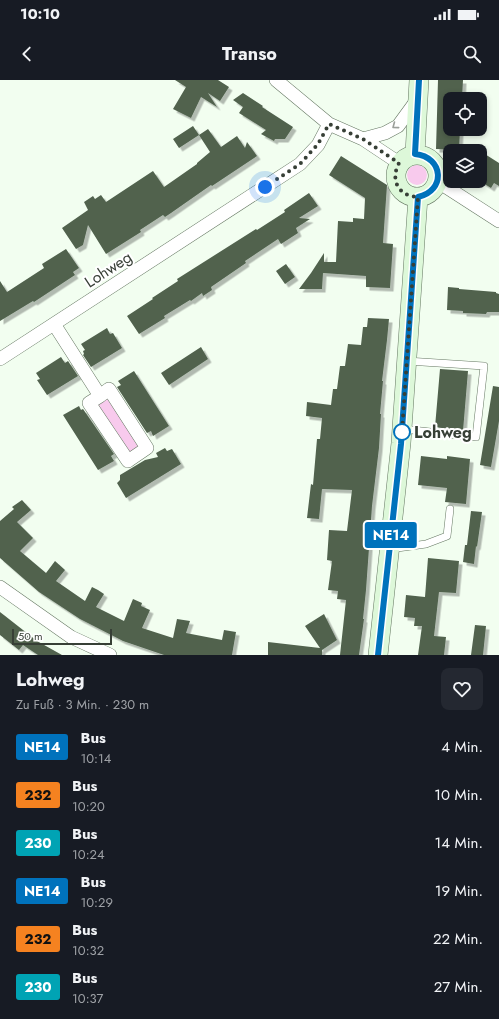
<!DOCTYPE html>
<html lang="de">
<meta charset="utf-8">
<style>
body{margin:0;font-family:Jost,sans-serif;background:#242831;color:#f1f3f6;height:100vh;display:flex;flex-direction:column;font-size:15px;white-space:nowrap}
*{box-sizing:border-box;margin:0}
p{font-size:13px;color:#9ea1a6}
.icon{flex:none;width:22px;height:22px;fill:none;stroke:currentColor;stroke-width:2;stroke-linecap:round;stroke-linejoin:round}
.map{position:relative;height:575px;overflow:hidden}
.drawer{display:flex;flex-direction:column;background:#171b24;flex:1}
.drawer>*{flex:none}
.badge{padding:0 8px;border-radius:3px;font-size:14px;line-height:26px}
.controls{position:absolute;left:443px;top:12px;display:grid;gap:8px}
.controls a{display:grid;place-items:center;width:44px;height:44px;border-radius:8px;background:#171b24;box-shadow:0 2px 6px #0003;font-size:20px}
.scale{position:absolute;left:12px;bottom:10px;width:100px;box-sizing:border-box;padding-left:4px;border:2px solid #373f36;border-top:0;font-size:11px;line-height:14px;white-space:nowrap;color:#373f36;-webkit-text-stroke:3px #fff;paint-order:stroke}
.you{position:absolute;width:20px;height:20px;margin:-10px;border:3px solid #fff;border-radius:50%;background:#1a73e8;box-shadow:0 0 0 6px #1a73e833}
.map>.badge{position:absolute;translate:-50% -50%;box-shadow:0 0 0 2px #fff}
.round{display:grid;place-items:center;flex:none;width:42px;height:42px;border-radius:8px;background:#242831}
.summary{display:flex;align-items:center;justify-content:space-between;height:68px;padding:0 16px}
h1{font-size:19px;font-weight:700;line-height:30px}
ul{padding:0;list-style:none}
li{display:flex;align-items:center;gap:12px;height:48px;padding:0 16px}
li div{flex:1}
li b{display:block;font-size:15px}
li em{font-style:normal}
li .badge{min-width:44px;font-weight:700;text-align:center}
.status{display:flex;justify-content:space-between;align-items:center;height:28px;padding:0 20px;background:#171b24;direction:ltr}
.status svg{height:11px;fill:currentColor}
header{display:flex;justify-content:space-between;align-items:center;height:52px;padding:0 16px;background:#171b24;font-size:18px;font-weight:700}
.map>svg:first-child{display:block}
</style>
<div class="status"><b>10:10</b><svg viewBox="0 0 49 12"><path d="M0 12V9h3v3zM5 12V6h3v6zM10 12V3h3v9zM15 12V0h3v12zM26 1h20v11H26zM47 4h2v5h-2z"/></svg></div>
<header><svg class="icon" aria-label="back" viewBox="0 0 24 24"><path d="M15 5l-7 7 7 7"/></svg>Transo<svg class="icon" aria-label="search" viewBox="0 0 24 24"><circle cx="10" cy="10" r="6"/><path d="M15 15l6 6"/></svg></header>
<div class="map">
<svg width="499" height="575" viewBox="0 0 499 575">
<defs>
<filter id="shadow"><feDropShadow dx="3.5" dy="3.5" stdDeviation="0" flood-color="#0004"/></filter>
</defs>
<rect width="100%" height="100%" fill="#f2fef0"/>
<path fill="#f8caed" d="M407 95a10 10 0 1 1 20 0a10 10 0 1 1-20 0Z
M 109,318 L 141,367 L 129,375 L 98,325 Z"/>
<path fill="#51624e" filter="url(#shadow)" d="M 175,0 L 218,0 L 229,7 L 220,21 L 208,13 L 217,27 L 201,17 L 191,38 L 173,29 L 186,7 Z
M 438,0 L 463,0 L 462,19 L 450,19 L 450,49 L 460,49 L 459,70 L 436,69 Z
M 243,13 L 263,26 L 262,27 L 293,47 L 285,59 L 275,59 L 274,61 L 261,54 L 266,50 L 239,33 L 243,27 L 233,20 Z
M 193,46 L 199,55 L 179,68 L 173,59 Z
M 208,49 L 221,67 L 237,56 L 245,68 L 247,62 L 257,76 L 212,106 L 211,105 L 171,133 L 165,137 L 163,135 L 140,150 L 141,152 L 106,174 L 88,145 L 83,165 L 76,169 L 62,148 L 88,130 L 84,122 L 93,116 L 95,119 L 101,115 L 106,122 L 153,91 L 164,107 L 197,84 L 197,83 L 210,72 L 199,55 Z
M 480,71 L 499,83 L 499,106 L 494,103 L 491,108 L 480,101 Z
M 341,76 L 387,105 L 383,163 L 393,164 L 390,208 L 366,207 L 366,196 L 323,193 L 322,209 L 299,209 L 311,193 L 324,173 L 324,182 L 336,182 L 338,141 L 353,142 L 353,138 L 364,139 L 365,118 L 329,95 Z
M 309,113 L 318,126 L 299,138 L 310,139 L 296,148 L 298,153 L 281,164 L 278,159 L 245,181 L 246,183 L 211,207 L 212,210 L 203,216 L 202,213 L 191,221 L 190,220 L 164,236 L 165,238 L 139,254 L 127,236 L 153,219 L 152,218 L 178,201 L 177,199 L 256,149 L 257,150 L 285,132 L 284,130 Z
M 66,169 L 79,188 L 73,192 L 75,195 L 34,222 L 33,221 L 0,241 L 0,201 L 7,212 L 44,188 L 42,184 Z
M 286,184 L 295,197 L 285,204 L 276,191 Z
M 448,207 L 459,208 L 459,209 L 496,212 L 496,213 L 499,214 L 499,232 L 487,232 L 486,234 L 463,233 L 463,231 L 447,230 Z
M 368,238 L 389,239 L 387,260 L 382,301 L 383,301 L 380,334 L 381,334 L 379,368 L 372,426 L 366,510 L 363,539 L 364,539 L 359,575 L 340,575 L 346,520 L 337,519 L 338,511 L 328,510 L 332,481 L 327,480 L 329,450 L 347,451 L 352,410 L 322,409 L 319,439 L 307,438 L 311,404 L 313,405 L 317,359 L 320,359 L 322,338 L 306,336 L 307,322 L 331,325 L 333,309 L 337,309 L 340,286 L 345,286 L 348,264 L 361,265 L 363,247 L 367,247 Z
M 107,248 L 110,254 L 113,253 L 122,268 L 91,287 L 83,275 L 84,274 L 83,271 L 85,270 L 81,264 Z
M 201,267 L 208,279 L 169,305 L 161,293 Z
M 61,277 L 65,283 L 68,281 L 78,296 L 47,315 L 37,300 L 40,299 L 36,293 Z
M 440,289 L 468,291 L 463,351 L 435,347 Z
M 134,291 L 169,346 L 153,356 L 151,351 L 147,353 L 117,307 L 121,305 L 118,301 Z
M 493,306 L 499,307 L 499,341 L 491,387 L 480,385 Z
M 79,326 L 81,330 L 83,329 L 114,374 L 111,376 L 114,381 L 98,390 L 63,335 Z
M 165,368 L 167,371 L 172,369 L 181,384 L 126,418 L 117,403 L 120,400 L 120,395 L 145,380 L 158,377 L 156,373 Z
M 421,376 L 447,379 L 447,376 L 470,379 L 466,424 L 445,422 L 447,408 L 418,405 Z
M 22,420 L 31,430 L 17,442 L 33,458 L 20,471 L 46,493 L 55,481 L 65,490 L 56,501 L 85,521 L 92,507 L 98,510 L 104,514 L 96,527 L 124,541 L 133,519 L 142,523 L 141,526 L 150,530 L 142,548 L 173,558 L 177,539 L 190,541 L 186,553 L 222,560 L 224,550 L 236,552 L 232,575 L 164,575 L 123,561 L 80,539 L 39,512 L 0,478 L 0,441 L 14,429 L 12,427 Z
M 471,431 L 482,432 L 477,467 L 476,466 L 474,484 L 463,482 L 465,465 L 467,465 Z
M 428,478 L 459,481 L 456,513 L 439,512 L 434,556 L 446,557 L 444,575 L 418,575 L 422,546 L 414,546 L 415,538 L 404,537 L 406,515 L 425,517 Z
M 0,532 L 37,561 L 62,575 L 38,575 L 23,565 L 19,570 L 0,555 Z
M 324,534 L 337,560 L 322,570 L 322,575 L 268,575 L 268,562 L 320,568 L 305,546 Z
M 475,545 L 486,546 L 483,575 L 471,575 Z"/>
<g fill="none" stroke-linecap="round" stroke-linejoin="round">
<defs>
<path id="lane" d="M 403,349 L 476,357 L 484,286 L 407,281
M 390,469 L 426,464 L 447,456 L 450,429"/>
<path id="street" d="M 276,0 L 329,44 L 363,59 L 399,83
M 363,59 L 385,53 L 398,46 L 417,20
M 437,101 L 499,141
M 54,244 L 100,316 L 89,323 L 128,381 L 147,368 L 109,309 L 100,316
M 0,279 L 300,84 L 318,65 L 329,44
M 0,507 L 71,557 L 110,575"/>
<path id="secondary" d="M 415,74 L 419,0
M396 96a21 21 0 1 1 42 0a21 21 0 1 1-42 0Z
M 378,575 L 401,363 L 418,117"/>
</defs>
<use href="#lane" stroke="#657762" stroke-width="8"/>
<use href="#street" stroke="#657762" stroke-width="14"/>
<use href="#secondary" stroke="#657762" stroke-width="20"/>
<use href="#lane" stroke="#fff" stroke-width="7"/>
<use href="#street" stroke="#fff" stroke-width="13"/>
<use href="#secondary" stroke="#ddf8d9" stroke-width="19"/>
</g>
<defs><path id="oneway-chevron" d="M-2-3.5L2.5 0L-2 3.5" fill="none" stroke-width="1.6" stroke-linecap="round" stroke-linejoin="round"/></defs>
<use stroke="#9b9f9a" href="#oneway-chevron" transform="translate(395 46) rotate(143)"/>
<g fill="none" stroke-linecap="round" stroke-linejoin="round">
<defs>
<path id="line" d="M 378,575 L 401,364 L 418,117 C 446,111 444,77 415,74 L 419,0"/>
</defs>
<use href="#line" stroke="#fff" stroke-width="9"/>
<use href="#line" stroke="#0072bc" stroke-width="6"/>
<path stroke="#373f36" stroke-width="4" stroke-dasharray="0 7.2" d="M 265,107 L 300,84 L 318,64 L 329,44 L 363,59 L 399,83 C 390,100 398,116 418,117 L 402,352"/>
</g>
<circle fill="#fff" stroke="#0072bc" stroke-width="2" cx="402" cy="352" r="8"/>
<g text-anchor="middle" stroke-width="4" stroke-linejoin="round" paint-order="stroke">
<g font-size="16" fill="#373f36" stroke="#fff">
<text transform="translate(108 189) rotate(-33)" y="6">Lohweg</text>
</g>
<g font-size="16" font-weight="bold" fill="#373f36" stroke="#fff" text-anchor="start">
<text x="414" y="358">Lohweg</text>
</g>
</g>
</svg>
<div class="controls">
<a><svg class="icon" aria-label="locate" viewBox="0 0 24 24"><circle cx="12" cy="12" r="6"/><path d="M12 2v4M12 18v4M2 12h4M18 12h4"/></svg></a>
<a><svg class="icon" aria-label="layers" viewBox="0 0 24 24"><path d="M12 4l9 5-9 5-9-5zM3 14l9 5 9-5"/></svg></a>
</div>
<div class="scale">50 m</div>
<div class="you" style="left:265px;top:107px"></div>
<b class="badge" style="left:391px;top:455px;background:#0072bc;color:#fff">NE14</b>
</div>
<section class="drawer">
<div class="summary"><div><h1>Lohweg</h1><p>Zu Fuß · 3 Min. · 230 m</p></div><a class="round"><svg class="icon" aria-label="heart" viewBox="0 0 24 24"><path d="M12 20l-8-8c-3-5 5-10 8-4 3-6 11-1 8 4z"/></svg></a></div>
<ul>
<li><span class="badge" style="background:#0072bc;color:#fff">NE14</span><div><b>Bus</b><p>10:14</p></div><em>4 Min.</em></li>
<li><span class="badge" style="background:#f58220;color:#111">232</span><div><b>Bus</b><p>10:20</p></div><em>10 Min.</em></li>
<li><span class="badge" style="background:#00a3b4;color:#fff">230</span><div><b>Bus</b><p>10:24</p></div><em>14 Min.</em></li>
<li><span class="badge" style="background:#0072bc;color:#fff">NE14</span><div><b>Bus</b><p>10:29</p></div><em>19 Min.</em></li>
<li><span class="badge" style="background:#f58220;color:#111">232</span><div><b>Bus</b><p>10:32</p></div><em>22 Min.</em></li>
<li><span class="badge" style="background:#00a3b4;color:#fff">230</span><div><b>Bus</b><p>10:37</p></div><em>27 Min.</em></li>
</ul>
</section>
